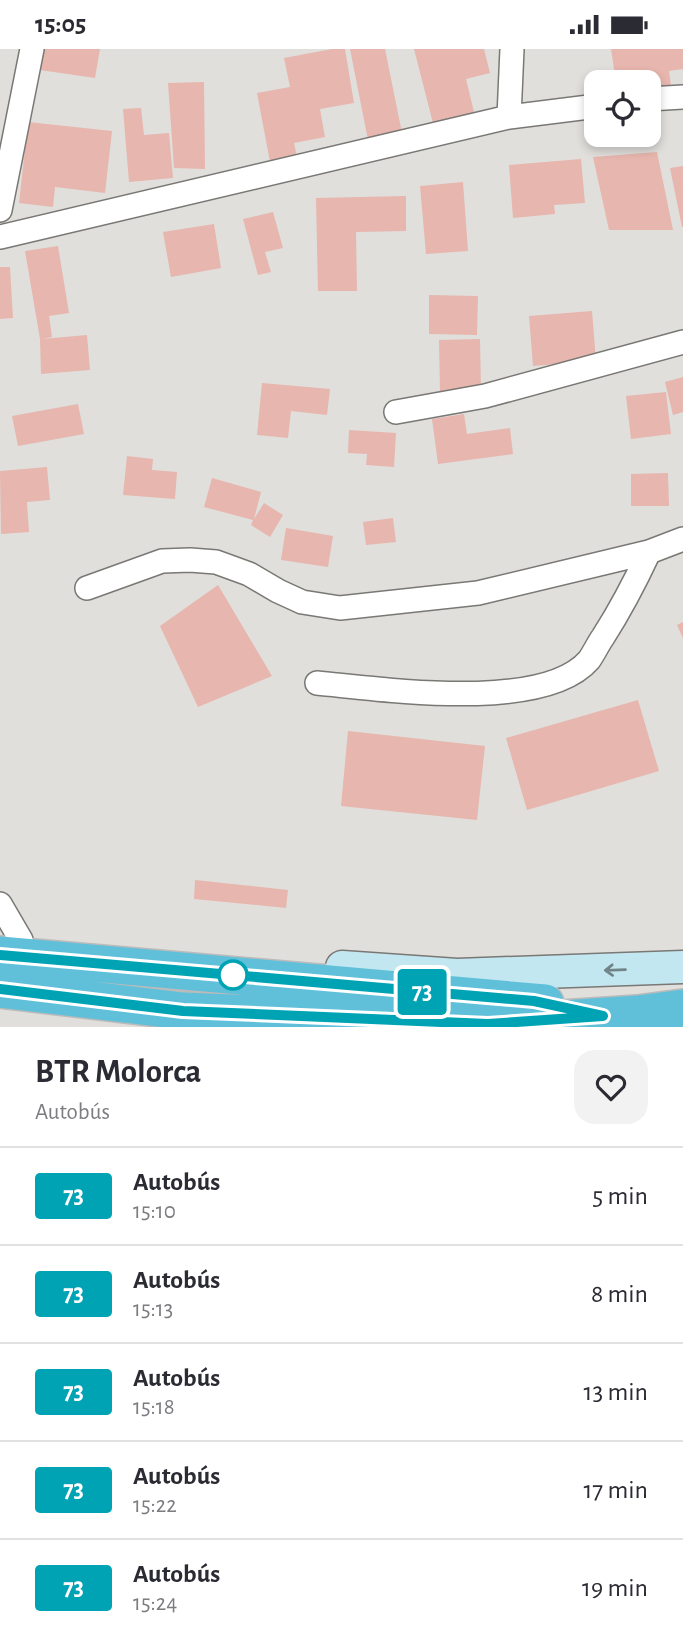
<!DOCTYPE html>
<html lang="es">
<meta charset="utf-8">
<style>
body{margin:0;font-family:"Alegreya Sans",sans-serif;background:#f2f2f3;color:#2b2b33;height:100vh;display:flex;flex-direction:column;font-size:26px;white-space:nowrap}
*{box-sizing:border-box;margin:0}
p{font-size:23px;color:#7c7c81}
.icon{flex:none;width:38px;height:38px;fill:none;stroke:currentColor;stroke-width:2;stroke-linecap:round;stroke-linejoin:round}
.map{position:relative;height:978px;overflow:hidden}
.sheet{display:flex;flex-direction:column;background:#fff;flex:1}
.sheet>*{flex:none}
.badge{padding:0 14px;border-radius:5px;font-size:24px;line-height:46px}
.buttons{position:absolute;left:584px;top:21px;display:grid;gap:14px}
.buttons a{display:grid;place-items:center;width:77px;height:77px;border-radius:14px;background:#fff;box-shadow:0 4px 10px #0003;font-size:35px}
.map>.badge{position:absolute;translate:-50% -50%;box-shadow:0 0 0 4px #fff}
.round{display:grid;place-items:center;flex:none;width:74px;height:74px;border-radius:21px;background:#f2f2f3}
.overview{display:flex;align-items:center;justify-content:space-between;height:119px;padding:0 35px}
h1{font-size:33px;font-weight:700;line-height:52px}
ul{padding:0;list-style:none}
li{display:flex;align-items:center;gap:21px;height:98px;padding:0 35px;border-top:2px solid #e1e1e2}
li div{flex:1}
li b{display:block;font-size:26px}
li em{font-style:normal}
li .badge{min-width:77px;font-weight:700;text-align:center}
.status{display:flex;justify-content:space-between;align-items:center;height:49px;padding:0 35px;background:#fff;direction:ltr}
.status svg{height:19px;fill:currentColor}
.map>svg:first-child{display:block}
</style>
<div class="status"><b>15:05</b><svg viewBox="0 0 49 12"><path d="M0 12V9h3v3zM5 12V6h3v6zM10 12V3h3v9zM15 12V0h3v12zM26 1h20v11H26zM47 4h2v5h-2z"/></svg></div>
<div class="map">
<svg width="683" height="978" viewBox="0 0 683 978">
<rect width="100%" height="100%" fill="#e0dfdc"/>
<path fill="#e7b6ae" d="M 36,0 L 100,0 L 95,29 L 33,20 Z
M 332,0 L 345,0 L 354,54 L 320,60 L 325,88 L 294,94 L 297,108 L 270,113 L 257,44 L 290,38 L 284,9 Z
M 350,0 L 385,0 L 403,89 L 369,96 Z
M 414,0 L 484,0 L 490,24 L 466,30 L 475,67 L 434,78 Z
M 611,0 L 683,0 L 683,20 L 669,22 L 672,44 L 649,48 L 649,33 L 616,33 Z
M 204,33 L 205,120 L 174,119 L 168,34 Z
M 141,59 L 144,86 L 169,84 L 173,129 L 129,133 L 123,60 Z
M 28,73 L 112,82 L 105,144 L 55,138 L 53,158 L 19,154 Z
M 657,103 L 673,181 L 609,181 L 593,108 Z
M 581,110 L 585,154 L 554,156 L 555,165 L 513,169 L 509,116 Z
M 683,117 L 683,178 L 682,178 L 670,119 Z
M 463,133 L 468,202 L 426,205 L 420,137 Z
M 406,147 L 406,182 L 356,183 L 357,242 L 318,242 L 316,149 Z
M 273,163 L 283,199 L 265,203 L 271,223 L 258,226 L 243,170 Z
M 214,175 L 221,219 L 171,228 L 163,183 Z
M 58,197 L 69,264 L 49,267 L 52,288 L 42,290 L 87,286 L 90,321 L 41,325 L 40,290 L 25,202 Z
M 0,218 L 10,218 L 13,269 L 0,270 Z
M 429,246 L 478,247 L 477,286 L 429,285 Z
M 592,262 L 596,312 L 533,317 L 529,267 Z
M 480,290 L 481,342 L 440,342 L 439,291 Z
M 683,328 L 683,363 L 673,366 L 665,333 Z
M 262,334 L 330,340 L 327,366 L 291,362 L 288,389 L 257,386 Z
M 666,343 L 671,385 L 631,390 L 626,347 Z
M 78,355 L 84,385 L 18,397 L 12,367 Z
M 464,365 L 467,385 L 510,379 L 513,405 L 438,415 L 432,370 Z
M 349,381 L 396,384 L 394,418 L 366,416 L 367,405 L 348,404 Z
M 127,407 L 153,410 L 152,421 L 177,423 L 175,450 L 123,446 Z
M 47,418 L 50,451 L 27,453 L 29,483 L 1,485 L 0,422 Z
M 668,424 L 669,457 L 631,457 L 631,425 Z
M 212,429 L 261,443 L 254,470 L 264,454 L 283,466 L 270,488 L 251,476 L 253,471 L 204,458 Z
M 393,469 L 396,493 L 366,496 L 363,473 Z
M 286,479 L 333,487 L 328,518 L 281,511 Z
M 218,536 L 272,627 L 198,658 L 160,577 Z
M 683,573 L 683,589 L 677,576 Z
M 638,651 L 659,722 L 527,761 L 506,689 Z
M 348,682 L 485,697 L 477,771 L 341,757 Z
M 195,831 L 288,841 L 286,859 L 194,850 Z"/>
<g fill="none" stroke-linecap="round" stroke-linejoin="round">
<defs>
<path id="minor" d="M 512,0 L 509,68 L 597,57
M 649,50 L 683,48
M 0,161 L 32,0
M 0,188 L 509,68
M 396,363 L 485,347 L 683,293
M 87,539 L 162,512 L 190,511 L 216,513 L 249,525 L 278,542 L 302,553 L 340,559 L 478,544 L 649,503 L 683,490
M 317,634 C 382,640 543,664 589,611 C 594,604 598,595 603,588 C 621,560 635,533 649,503
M 0,855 L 21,891"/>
<path id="secondary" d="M 342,918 L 457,926 L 683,918"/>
<path id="trunk" d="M 0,906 L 545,954
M 0,940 L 183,962 L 488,975 L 637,965 L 683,959"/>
</defs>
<use href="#minor" stroke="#797875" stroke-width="26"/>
<use href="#secondary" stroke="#797875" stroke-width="35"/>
<use href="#trunk" stroke="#bbb" stroke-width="40"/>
<use href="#minor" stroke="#fff" stroke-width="23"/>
<use href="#secondary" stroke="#c3e7f1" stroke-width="32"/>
<use href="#trunk" stroke="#60c0da" stroke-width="37"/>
</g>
<defs><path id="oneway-shaft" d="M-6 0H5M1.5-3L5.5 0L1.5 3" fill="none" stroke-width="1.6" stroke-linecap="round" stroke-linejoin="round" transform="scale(1.75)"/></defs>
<use stroke="#71848a" href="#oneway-shaft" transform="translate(615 921) rotate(178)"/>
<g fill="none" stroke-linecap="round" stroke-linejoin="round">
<defs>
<path id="line" d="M 0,906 L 534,952 L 603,967 L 488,975 L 183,962 L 0,940"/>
</defs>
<use href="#line" stroke="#fff" stroke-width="16"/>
<use href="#line" stroke="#00a3b4" stroke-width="10"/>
</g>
<circle fill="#fff" stroke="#00a3b4" stroke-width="3.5" cx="233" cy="926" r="14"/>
</svg>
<div class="buttons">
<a><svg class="icon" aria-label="locate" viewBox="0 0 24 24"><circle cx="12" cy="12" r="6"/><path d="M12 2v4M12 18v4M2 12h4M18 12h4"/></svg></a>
</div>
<b class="badge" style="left:422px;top:943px;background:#00a3b4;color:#fff">73</b>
</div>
<section class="sheet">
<div class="overview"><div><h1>BTR Molorca</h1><p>Autobús</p></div><a class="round"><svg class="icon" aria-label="heart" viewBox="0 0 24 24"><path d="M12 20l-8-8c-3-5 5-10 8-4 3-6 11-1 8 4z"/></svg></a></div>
<ul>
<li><span class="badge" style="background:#00a3b4;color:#fff">73</span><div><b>Autobús</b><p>15:10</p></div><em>5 min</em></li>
<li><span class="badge" style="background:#00a3b4;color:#fff">73</span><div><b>Autobús</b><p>15:13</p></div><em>8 min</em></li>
<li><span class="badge" style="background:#00a3b4;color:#fff">73</span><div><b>Autobús</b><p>15:18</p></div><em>13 min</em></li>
<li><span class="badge" style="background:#00a3b4;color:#fff">73</span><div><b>Autobús</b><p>15:22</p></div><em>17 min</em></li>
<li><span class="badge" style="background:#00a3b4;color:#fff">73</span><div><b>Autobús</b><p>15:24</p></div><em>19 min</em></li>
</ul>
</section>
